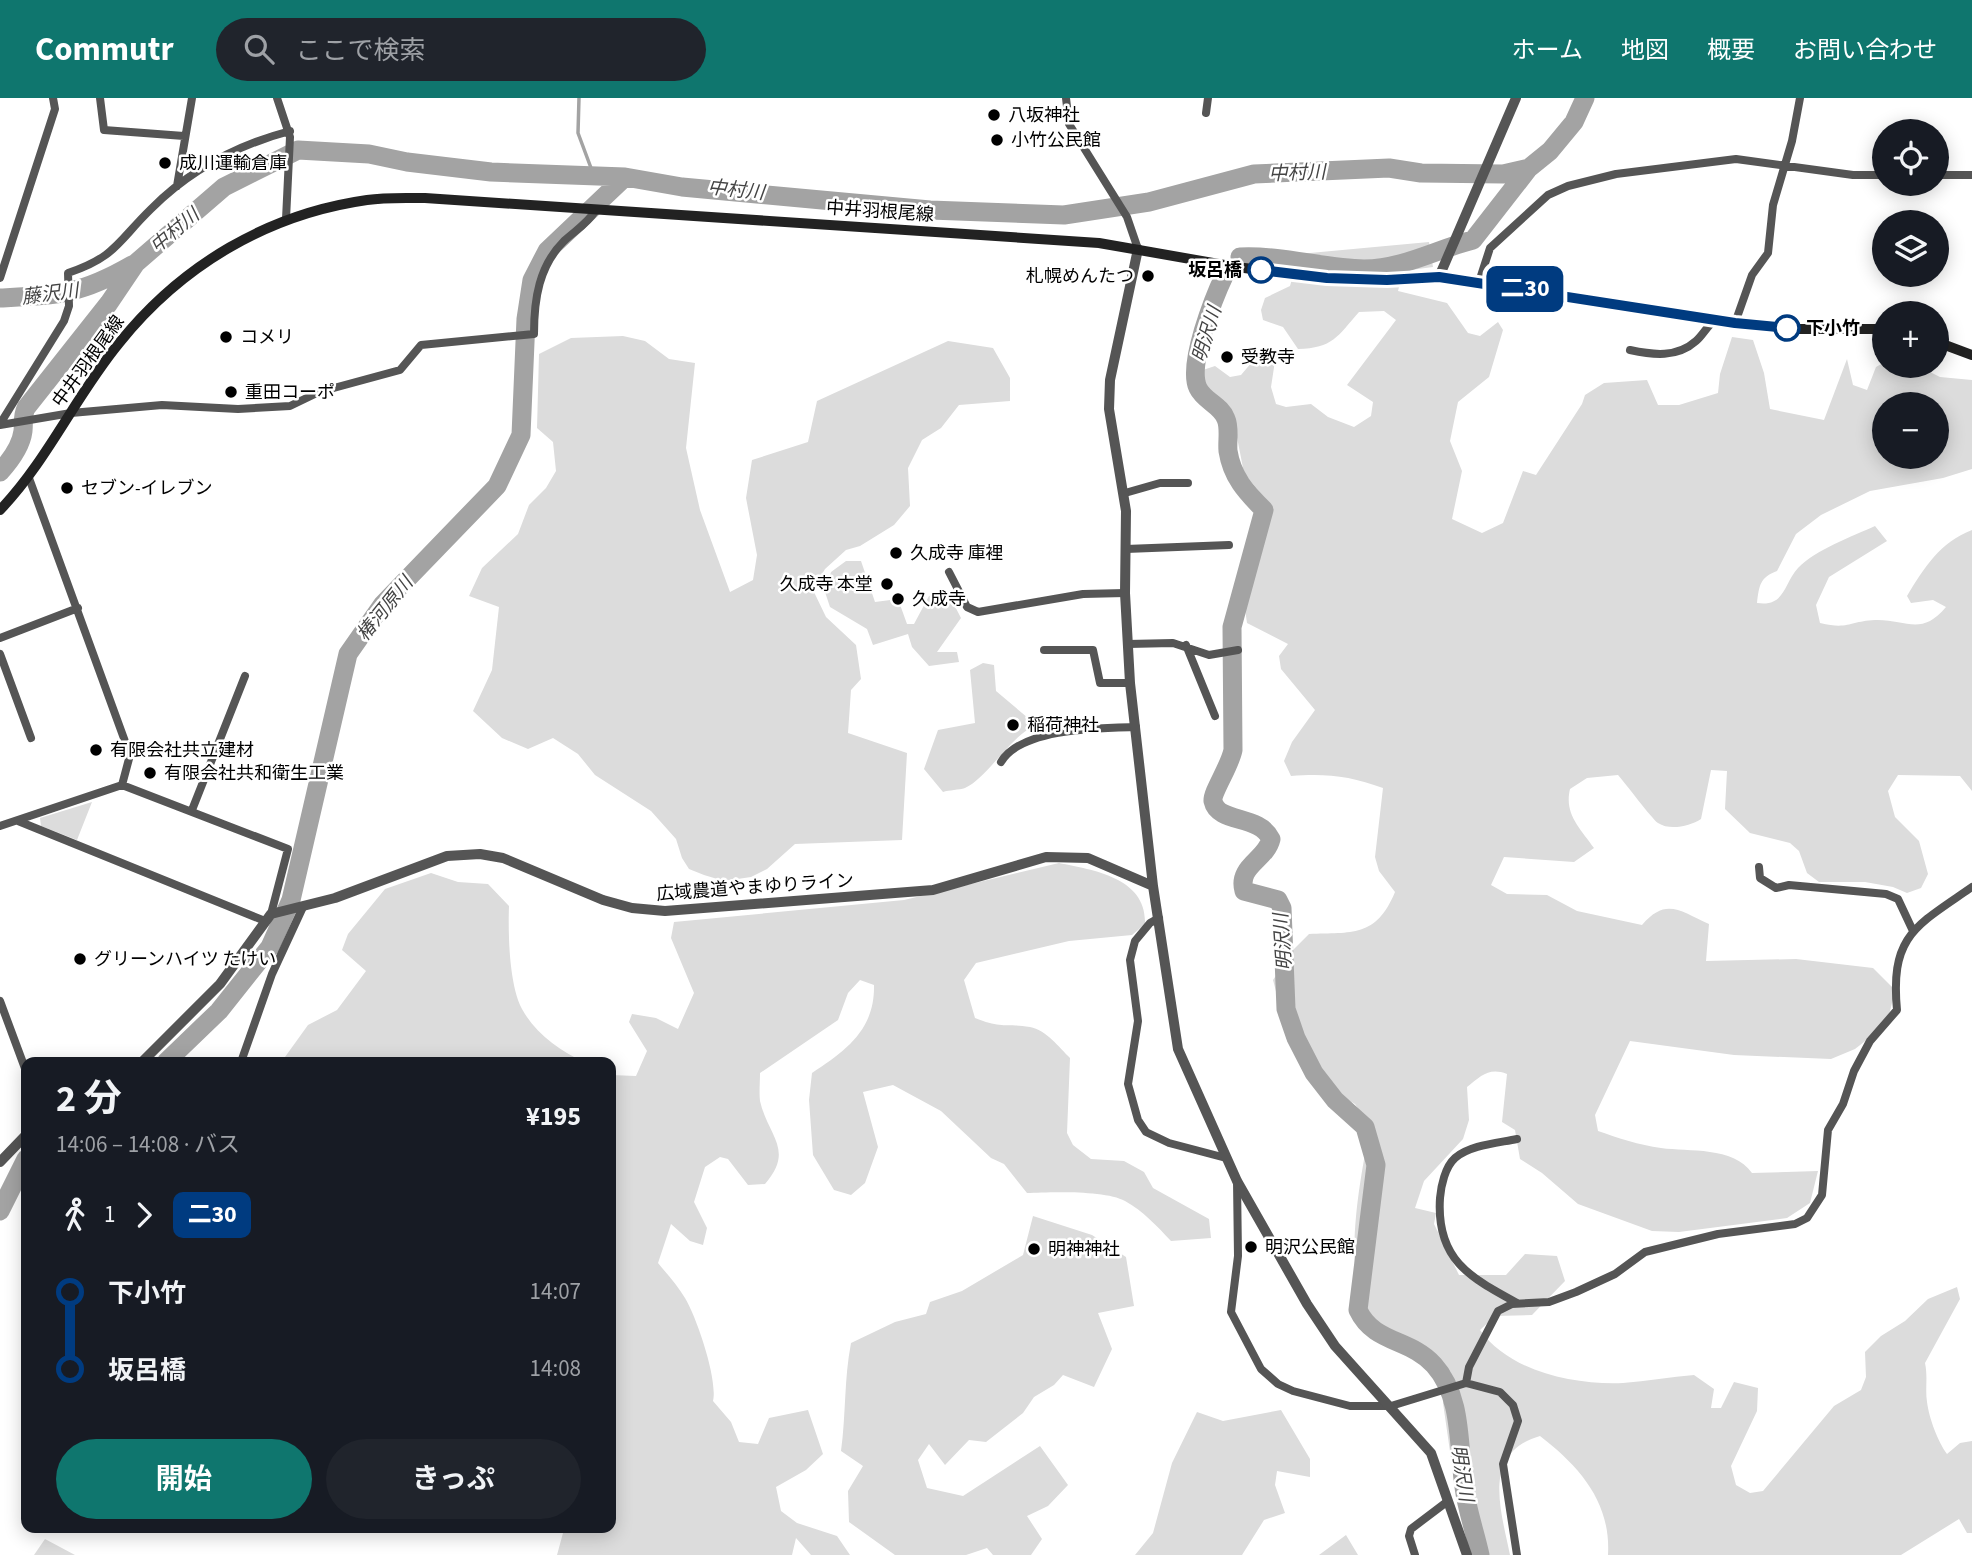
<!DOCTYPE html>
<html lang="ja">
<meta charset="utf-8">
<style>
body{margin:0;font-family:"Source Sans 3","Noto Sans JP",sans-serif;background:#20242c;color:#f1f3f6;height:100vh;display:flex;flex-direction:column;font-size:26px;white-space:nowrap}
*{box-sizing:border-box;margin:0}
p{font-size:23px;color:#9ea1a6}
.icon{flex:none;width:38px;height:38px;fill:none;stroke:currentColor;stroke-width:2;stroke-linecap:round;stroke-linejoin:round}
.map{position:relative;flex:1;overflow:hidden}
.sheet{position:absolute;left:21px;top:959px;width:595px;height:476px;display:flex;flex-direction:column;background:#171b24;border-radius:14px;box-shadow:0 4px 18px #0003}
.sheet>*{flex:none}
.badge{padding:0 14px;border-radius:10px;font-size:24px;line-height:46px}
.fabs{position:absolute;left:1872px;top:21px;display:grid;gap:14px}
.fabs a{display:grid;place-items:center;width:77px;height:77px;border-radius:50%;background:#171b24;box-shadow:0 4px 18px #0003;font-size:35px}
.map>.badge{position:absolute;translate:-50% -50%;box-shadow:0 0 0 4px #fff}
.legs{display:flex;align-items:center;gap:10px;height:77px;padding:0 35px;font-size:23px}
.legs p{margin-inline-start:auto}
.headline{display:flex;align-items:center;justify-content:space-between;height:119px;padding:0 35px}
h1{font-size:38px;font-weight:700;line-height:52px}
.primary-button{display:flex;gap:14px;margin-top:auto;padding:14px 35px}
.primary-button a{flex:1;height:80px;border-radius:42px;background:#0f766e;color:#fff;font-size:28px;font-weight:700;line-height:80px;text-align:center}
.primary-button a+a{background:#20242c;color:#f1f3f6}
ul{padding:0 35px;list-style:none}
li{display:flex;align-items:center;gap:24px;height:77px;font-size:26px}
li i{display:grid;place-items:center;width:10px;height:100%;margin:0 9px;background:currentColor}
li i::after{content:'';width:18px;height:18px;margin:-9px;border:5px solid;border-radius:50%;background:#171b24}
li p{margin-inline-start:auto}
li:first-child i{background:linear-gradient(#0000 50%,currentColor 0)}
li:last-child i{background:linear-gradient(currentColor 50%,#0000 0)}
header{display:flex;align-items:center;gap:42px;box-sizing:border-box;height:98px;padding:0 35px;background:#0f766e;color:#fff}
header strong{font-size:33px}
nav{display:flex;gap:38px;margin-inline-start:auto;font-size:24px}
.search{width:490px;height:63px;background:#20242c;display:flex;align-items:center;gap:18px;box-sizing:border-box;padding:0 24px;border-radius:38px;color:#9ea1a6;font-size:26px}
.map>svg:first-child{display:block}
</style>
<header>
<strong>Commutr</strong>
<div class="search"><svg class="icon" aria-label="search" viewBox="0 0 24 24"><circle cx="10" cy="10" r="6"/><path d="M15 15l6 6"/></svg>ここで検索</div>
<nav><a>ホーム</a><a>地図</a><a>概要</a><a>お問い合わせ</a></nav>
</header>
<div class="map">
<svg width="1972" height="1457" viewBox="0 0 1972 1457">
<rect width="100%" height="100%" fill="#fff"/>
<path fill="#dcdcdc" fill-rule="evenodd" d="M 1429,144 L 1433,169 L 1403,173 L 1398,193 L 1447,205 L 1468,235 L 1480,238 L 1498,224 L 1503,232 L 1489,279 L 1458,304 L 1450,343 L 1462,373 L 1452,421 L 1482,435 L 1503,425 L 1523,373 L 1536,377 L 1582,306 L 1585,297 L 1604,285 L 1647,282 L 1658,307 L 1679,307 L 1718,295 L 1720,276 L 1732,239 L 1753,242 L 1764,275 L 1770,311 L 1824,322 L 1847,261 L 1853,287 L 1867,292 L 1876,269 L 1885,264 L 1885,268 L 1918,268 L 1940,279 L 1972,282 L 1972,371 L 1943,380 L 1870,393 L 1821,417 L 1796,436 L 1777,473 C 1760,479 1759,488 1757,505 C 1785,509 1783,487 1798,470 C 1815,452 1853,438 1875,428 L 1887,443 L 1829,479 L 1816,507 L 1820,525 C 1849,532 1850,523 1875,522 C 1906,521 1921,539 1946,509 L 1933,502 L 1911,505 L 1907,498 C 1924,470 1940,444 1972,432 L 1972,693 L 1960,678 L 1898,677 L 1888,693 L 1895,719 L 1919,743 L 1928,776 L 1921,790 L 1907,795 L 1893,789 L 1865,784 L 1819,784 L 1807,775 L 1799,753 L 1790,745 L 1750,735 L 1725,711 L 1727,673 L 1711,672 L 1701,721 C 1690,728 1670,733 1658,725 C 1652,721 1626,686 1618,677 L 1587,680 L 1570,691 C 1564,716 1580,730 1594,750 L 1574,764 L 1504,759 L 1491,787 L 1507,796 L 1547,797 L 1577,813 L 1642,827 C 1666,799 1680,813 1709,826 L 1706,863 L 1796,861 L 1873,870 L 1895,892 L 1887,926 L 1855,951 L 1831,961 L 1734,957 L 1630,943 L 1595,1017 L 1598,1033 C 1618,1040 1639,1047 1661,1050 C 1689,1054 1733,1048 1752,1075 L 1818,1073 L 1810,1105 L 1787,1120 L 1679,1134 L 1652,1133 L 1578,1106 L 1542,1075 L 1520,1061 L 1515,1032 L 1502,1024 L 1507,976 C 1489,969 1481,978 1467,989 L 1469,1022 L 1463,1041 L 1424,1083 L 1415,1110 L 1436,1115 L 1434,1126 L 1459,1177 L 1506,1177 L 1525,1156 L 1557,1158 L 1565,1183 L 1532,1217 L 1495,1218 L 1480,1232 C 1510,1274 1574,1287 1623,1285 C 1647,1283 1671,1279 1694,1277 L 1714,1291 L 1711,1310 L 1721,1310 L 1734,1284 L 1758,1290 L 1757,1313 L 1731,1368 L 1736,1387 L 1750,1395 L 1763,1393 L 1834,1308 L 1861,1292 L 1866,1279 L 1865,1254 L 1881,1238 L 1905,1223 L 1928,1201 L 1957,1189 L 1960,1201 L 1925,1265 C 1928,1279 1925,1291 1927,1304 C 1929,1320 1938,1344 1947,1356 L 1960,1345 L 1972,1343 L 1972,1435 L 1967,1435 L 1959,1421 L 1901,1457 L 1608,1457 C 1611,1404 1580,1369 1540,1338 C 1481,1355 1501,1412 1510,1457 L 1475,1457 L 1454,1381 L 1443,1305 L 1451,1274 C 1433,1263 1380,1234 1370,1220 C 1340,1177 1361,1078 1370,1029 L 1355,1006 L 1312,980 L 1288,938 L 1273,882 L 1294,851 L 1309,836 C 1352,834 1376,840 1395,794 L 1379,773 L 1375,759 L 1383,690 C 1351,678 1325,675 1291,678 L 1284,663 L 1292,644 L 1315,612 L 1281,571 L 1279,558 L 1288,546 L 1247,525 L 1245,511 L 1272,409 L 1244,375 L 1233,319 L 1206,289 L 1203,272 L 1215,268 L 1230,279 L 1241,277 L 1258,257 L 1275,263 L 1271,289 L 1276,306 L 1286,309 L 1311,306 L 1328,319 L 1354,329 L 1371,318 L 1373,304 L 1347,287 L 1396,222 L 1384,213 L 1359,214 C 1337,239 1333,250 1298,251 L 1283,229 L 1263,222 L 1261,212 L 1265,200 L 1290,188 L 1299,156 ZM 1885,306 L 1937,306 L 1937,359 L 1885,359 Z
M 623,238 L 645,243 L 669,261 L 695,265 L 686,350 L 700,412 L 730,494 L 753,482 L 757,457 L 746,400 L 752,362 L 808,344 L 817,303 L 948,243 L 993,250 L 1010,280 L 1010,303 L 959,307 L 941,330 L 922,342 L 908,370 L 910,408 L 894,427 L 860,448 L 846,452 L 825,471 L 813,492 L 826,519 L 856,547 L 861,581 L 851,592 L 848,635 L 907,655 L 902,742 L 795,746 L 767,771 L 751,779 L 724,783 L 704,777 L 689,771 L 682,760 L 676,741 L 651,713 L 595,677 L 578,656 L 553,640 L 528,651 L 502,640 L 473,613 L 492,572 L 499,509 L 469,498 L 482,470 L 518,436 L 529,407 L 546,390 L 556,373 L 553,344 L 537,330 L 539,256 L 571,240 Z
M 846,463 L 861,463 L 875,504 L 898,501 L 907,526 L 914,526 L 929,498 L 947,493 L 961,520 L 937,554 L 957,554 L 959,564 L 929,568 L 912,549 L 908,536 L 873,547 L 867,531 L 830,509 L 825,494 L 831,474 Z
M 983,565 L 994,567 L 996,593 L 1028,620 L 1027,632 C 1005,647 985,681 965,690 C 959,692 949,692 943,694 L 924,671 L 938,632 L 975,625 L 970,572 Z
M 92,704 L 77,742 L 41,728 L 40,720 Z
M 1059,765 C 1094,772 1147,780 1145,826 L 1132,837 L 1069,843 L 976,865 L 964,882 L 975,920 C 1002,931 1006,925 1030,929 C 1046,932 1059,949 1070,960 L 1067,1035 L 1073,1047 L 1091,1061 L 1124,1063 L 1144,1074 L 1153,1090 L 1209,1121 L 1211,1140 L 1171,1143 C 1157,1128 1143,1113 1125,1103 C 1106,1092 1050,1094 1027,1095 L 1004,1066 L 991,1060 L 941,1013 L 893,987 L 863,994 L 878,1049 L 865,1085 L 851,1097 L 834,1092 L 813,1057 L 809,1002 L 812,975 C 847,952 875,931 874,887 L 860,882 L 848,895 L 838,922 L 760,975 C 760,984 759,995 760,1003 C 768,1038 795,1052 765,1086 L 748,1087 L 728,1061 L 720,1059 L 705,1069 L 694,1104 L 707,1130 L 703,1147 L 690,1143 L 671,1126 L 658,1165 C 667,1176 678,1188 685,1200 C 697,1220 718,1282 713,1303 L 731,1324 L 739,1344 L 758,1346 L 769,1320 L 808,1312 L 823,1356 L 806,1372 L 776,1389 L 781,1413 L 797,1425 L 837,1438 L 850,1457 L 811,1457 L 796,1440 L 792,1457 L 557,1457 L 563,1435 L 560,1430 L 611,1430 L 611,977 L 636,978 L 647,953 L 629,924 L 632,916 L 656,920 L 678,931 L 694,895 L 671,840 L 674,824 L 904,802 Z
M 431,775 L 458,784 L 488,786 L 509,808 C 508,835 509,887 522,911 C 535,935 560,953 584,964 L 285,964 L 285,959 L 308,927 L 337,912 L 366,873 L 342,852 L 348,836 L 385,791 Z
M 1033,1118 L 1092,1137 L 1126,1159 L 1134,1208 L 1098,1215 L 1112,1251 L 1094,1289 L 1063,1277 L 1054,1287 L 1034,1299 L 1023,1315 L 986,1344 L 969,1342 L 945,1367 L 929,1346 L 918,1362 L 927,1390 L 963,1398 L 1040,1348 L 1068,1387 L 1048,1408 L 1027,1418 L 1042,1441 L 1031,1457 L 993,1457 L 987,1450 L 966,1457 L 895,1457 L 849,1424 L 848,1393 L 863,1368 L 841,1353 C 846,1316 844,1281 851,1245 L 895,1224 L 926,1216 L 930,1204 L 962,1193 L 1023,1157 Z
M 1281,1312 L 1310,1361 L 1310,1379 L 1277,1373 L 1275,1387 L 1285,1415 L 1264,1422 L 1242,1457 L 1135,1457 L 1153,1435 L 1172,1365 L 1197,1314 L 1223,1323 Z
M 1346,1437 L 1358,1457 L 1319,1457 Z
M 45,1441 L 75,1457 L 34,1457 Z"/>
<g fill="none" stroke-linecap="round" stroke-linejoin="round">
<path stroke="#a3a3a3" stroke-width="3.5" d="M 579,0 L 578,35 L 594,78"/>
<path stroke="#a3a3a3" stroke-width="19" d="M 1240,159 C 1281,157 1323,170 1364,171 C 1403,171 1437,151 1473,142 L 1529,70
M 1225,176 C 1214,199 1187,267 1198,290 C 1204,303 1221,307 1226,321 C 1230,330 1227,343 1228,353 C 1232,379 1246,394 1264,412 L 1232,529 L 1233,652 C 1230,668 1212,694 1213,703 C 1218,726 1259,716 1271,741 C 1266,762 1237,768 1244,793 L 1278,802 L 1282,810 L 1286,911 L 1296,940 L 1314,975 L 1335,1002 L 1365,1029 L 1376,1067 L 1358,1212 C 1374,1246 1410,1240 1434,1267 C 1463,1299 1458,1349 1464,1389 C 1467,1412 1475,1434 1480,1457
M 0,200 C 58,197 80,197 132,167
M 0,374 C 10,363 21,349 23,333 C 24,324 22,319 26,310 L 109,205 L 136,165 L 224,89 L 298,52 L 369,56 L 407,64 L 491,74 L 625,79 L 682,89 L 930,112 L 1064,117 L 1149,104 L 1254,76 L 1389,70 L 1421,75 L 1503,76 L 1529,70 L 1550,53 L 1574,24 L 1585,0
M 166,964 L 219,913 L 270,849 L 291,802 L 348,556 L 383,506 L 497,388 L 521,337 L 526,221 L 532,182 L 547,153 L 625,79
M 0,1113 L 26,1061"/>
<path stroke="#555" stroke-width="8" d="M 100,0 L 104,32 L 184,38
M 277,0 L 290,39 L 286,121
M 1066,0 L 1069,26 L 1127,119 L 1138,151
M 1206,15 L 1208,0
M 1937,77 L 1972,77
M 177,88 L 192,0
M 0,180 L 55,11 L 53,0
M 1479,184 L 1490,150 L 1548,97 L 1568,88 L 1616,76 L 1736,61 L 1853,77 L 1885,77
M 1735,225 L 1752,177 L 1768,155 L 1773,107 L 1792,43 L 1800,0
M 1630,252 C 1653,257 1677,260 1696,243 C 1703,237 1707,228 1715,222
M 0,326 L 64,223 L 69,208 L 68,175 C 116,159 118,143 151,111 C 190,72 237,47 290,33
M 0,327 L 71,315 L 162,307 L 238,311 L 290,308 L 319,294 L 400,272 L 421,247 L 534,236 C 534,201 539,168 564,143 C 576,132 587,126 596,112
M 29,380 L 130,657 L 122,687
M 1125,395 L 1160,385 L 1188,385
M 1126,451 L 1229,447
M 949,474 L 967,509 L 978,514 L 1083,496 L 1125,495
M 0,540 L 78,510
M 1128,546 L 1173,545 L 1209,557 L 1238,552
M 1186,547 L 1215,618
M 1044,552 L 1093,552 L 1100,585 L 1130,585
M 0,556 L 31,640
M 1001,664 C 1021,630 1100,630 1136,629
M 192,712 L 245,578
M 18,723 L 265,823
M 0,728 L 122,687 L 288,751 L 271,816
M 1759,769 L 1760,780 L 1776,790 L 1789,787 L 1886,796 L 1898,801 L 1913,833
M 1159,820 L 1150,825 L 1135,843 L 1130,862 L 1138,923 L 1128,986 L 1138,1022 L 1146,1034 L 1169,1045 L 1226,1060
M 0,903 L 26,973
M 241,964 L 272,876 L 303,809
M 1237,1083 L 1238,1158 L 1231,1214 L 1261,1271 L 1278,1286 L 1293,1293 L 1350,1308 L 1391,1308 L 1466,1285 L 1500,1294 L 1513,1307 L 1518,1323 L 1503,1366 L 1517,1457
M 1517,1205 C 1469,1179 1436,1161 1440,1100 C 1441,1088 1445,1069 1455,1060 C 1470,1047 1498,1045 1517,1041
M 1466,1285 L 1469,1269 L 1498,1213 L 1512,1206 L 1549,1204 L 1576,1194 L 1615,1176 L 1645,1154 L 1718,1136 L 1795,1126 L 1807,1120 L 1822,1097 L 1828,1032 L 1843,1006 L 1854,973 L 1870,943 L 1897,912 C 1890,837 1916,828 1972,789
M 1415,1457 L 1409,1438 L 1411,1431 L 1448,1403"/>
<path stroke="#555" stroke-width="10" d="M 1138,151 L 1110,282 L 1109,311 L 1126,413 L 1125,495 L 1130,585 L 1153,788 L 1178,951 L 1237,1083 L 1307,1206 L 1335,1248 L 1431,1355 L 1467,1457
M 1439,179 L 1516,0
M 142,964 L 220,886 L 271,816 L 335,800 L 447,758 L 480,756 L 503,760 L 603,802 L 632,810 L 665,813 L 933,792 L 1046,759 L 1088,760 L 1153,788
M 0,1064 L 26,1037"/>
<path stroke="#222" stroke-width="10" d="M 1937,244 L 1972,257
M 0,412 C 48,362 76,297 120,244 C 182,167 268,116 367,102 C 386,99 406,100 425,100 L 1099,145 L 1236,169 L 1327,180 L 1387,182 L 1439,179 L 1479,184 L 1735,225 L 1791,231 L 1885,231"/>
</g>
<g fill="none" stroke-linecap="round" stroke-linejoin="round">
<defs>
<path id="line-1" d="M 1261,172 L 1327,180 L 1387,182 L 1439,179 L 1735,225 L 1787,230"/>
</defs>
<use href="#line-1" stroke="#fff" stroke-width="16"/>
<use href="#line-1" stroke="#003b80" stroke-width="10"/>
</g>
<g fill="#000" stroke="#fff" stroke-width="2.5">
<circle cx="994" cy="17" r="7"/>
<circle cx="997" cy="42" r="7"/>
<circle cx="165" cy="65" r="7"/>
<circle cx="1148" cy="178" r="7"/>
<circle cx="226" cy="239" r="7"/>
<circle cx="1227" cy="259" r="7"/>
<circle cx="231" cy="294" r="7"/>
<circle cx="67" cy="390" r="7"/>
<circle cx="896" cy="455" r="7"/>
<circle cx="887" cy="486" r="7"/>
<circle cx="898" cy="501" r="7"/>
<circle cx="1013" cy="627" r="7"/>
<circle cx="96" cy="652" r="7"/>
<circle cx="150" cy="675" r="7"/>
<circle cx="80" cy="861" r="7"/>
<circle cx="1251" cy="1149" r="7"/>
<circle cx="1034" cy="1151" r="7"/>
</g>
<g fill="#fff" stroke="#003b80" stroke-width="3.5">
<circle cx="1261" cy="172" r="12"/>
<circle cx="1787" cy="230" r="12"/>
</g>
<g text-anchor="middle" stroke-width="5" stroke-linejoin="round" paint-order="stroke">
<g font-size="18" fill="#000" stroke="#fff" text-anchor="start">
<text x="1008" y="23">八坂神社</text>
<text x="1011" y="48">小竹公民館</text>
<text x="179" y="71">成川運輸倉庫</text>
<text x="1134" y="184" text-anchor="end">札幌めんたつ</text>
<text x="240" y="245">コメリ</text>
<text x="1241" y="265">受教寺</text>
<text x="245" y="300">重田コーポ</text>
<text x="81" y="396">セブン-イレブン</text>
<text x="910" y="461">久成寺 庫裡</text>
<text x="873" y="492" text-anchor="end">久成寺 本堂</text>
<text x="912" y="507">久成寺</text>
<text x="1027" y="633">稲荷神社</text>
<text x="110" y="658">有限会社共立建材</text>
<text x="164" y="681">有限会社共和衛生工業</text>
<text x="94" y="867">グリーンハイツ たけい</text>
<text x="1265" y="1155">明沢公民館</text>
<text x="1048" y="1157">明神神社</text>
</g>
<g font-size="18" fill="#000" stroke="#fff">
<text transform="translate(880 113) rotate(4)" y="6">中井羽根尾線</text>
<text transform="translate(88 263) rotate(-54)" y="6">中井羽根尾線</text>
<text transform="translate(755 789) rotate(-4)" y="6">広域農道やまゆりライン</text>
</g>
<g font-size="18" font-weight="bold" fill="#000" stroke="#fff" text-anchor="end">
<text x="1242" y="178">坂呂橋</text>
<text x="1806" y="236" text-anchor="start">下小竹</text>
</g>
<g font-size="19" font-style="italic" fill="#444" stroke="#fff">
<text transform="translate(1297 74) rotate(-2)" y="7">中村川</text>
<text transform="translate(736 91) rotate(6)" y="7">中村川</text>
<text transform="translate(174 132) rotate(-40)" y="7">中村川</text>
<text transform="translate(50 195) rotate(-7)" y="7">藤沢川</text>
<text transform="translate(1206 236) rotate(-73)" y="7">明沢川</text>
<text transform="translate(384 510) rotate(-51)" y="7">椿河原川</text>
<text transform="translate(1282 844) rotate(-94)" y="7">明沢川</text>
<text transform="translate(1463 1375) rotate(81)" y="7">明沢川</text>
</g>
</g>
</svg>
<div class="fabs">
<a><svg class="icon" aria-label="locate" viewBox="0 0 24 24"><circle cx="12" cy="12" r="6"/><path d="M12 2v4M12 18v4M2 12h4M18 12h4"/></svg></a>
<a><svg class="icon" aria-label="layers" viewBox="0 0 24 24"><path d="M12 4l9 5-9 5-9-5zM3 14l9 5 9-5"/></svg></a>
<a>+</a>
<a>−</a>
</div>
<b class="badge" style="left:1525px;top:191px;background:#003b80;color:#fff">二30</b>
<section class="sheet">
<div class="headline"><div><h1>2 分</h1><p>14:06 – 14:08 · バス</p></div><b>¥195</b></div>
<div class="legs"><svg class="icon" aria-label="walk" viewBox="0 0 24 24"><circle cx="13" cy="4" r="2"/><path d="M13 8l-2 6 4 7M11 14l-3 7M7 12l3-4h3l4 4"/></svg>1<svg class="icon" aria-label="forward" viewBox="0 0 24 24"><path d="M9 5l7 7-7 7"/></svg><b class="badge" style="background:#003b80;color:#fff">二30</b></div>
<ul>
<li><i style="color:#003b80"></i><b>下小竹</b><p>14:07</p></li>
<li><i style="color:#003b80"></i><b>坂呂橋</b><p>14:08</p></li>
</ul>
<div class="primary-button"><a>開始</a><a>きっぷ</a></div>
</section>
</div>
